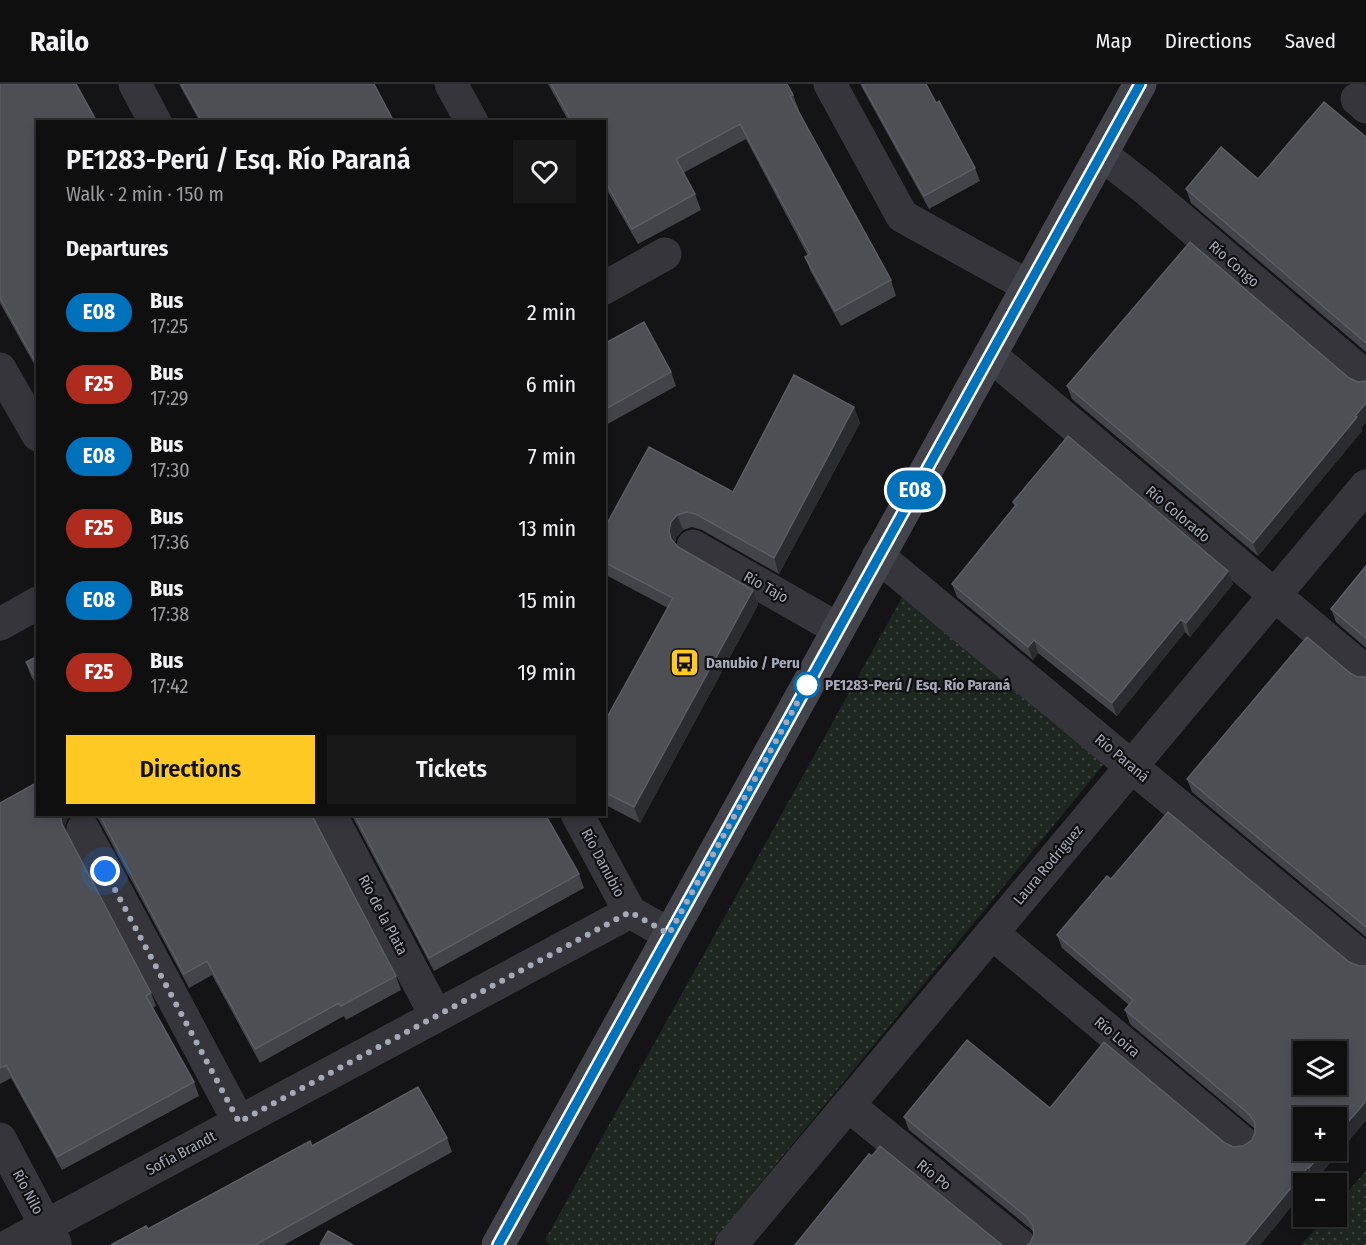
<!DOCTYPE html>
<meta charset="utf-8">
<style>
body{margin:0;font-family:"Fira Sans Condensed",sans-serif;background:#181819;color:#f1f3f6;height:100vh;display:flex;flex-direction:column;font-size:22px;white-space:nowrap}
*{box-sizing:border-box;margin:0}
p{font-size:20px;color:#9b9c9f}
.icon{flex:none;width:33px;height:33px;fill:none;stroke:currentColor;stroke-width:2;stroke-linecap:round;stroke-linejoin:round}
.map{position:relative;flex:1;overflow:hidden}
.panel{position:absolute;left:36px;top:36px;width:570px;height:696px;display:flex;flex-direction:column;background:#0f0f10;border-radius:0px;box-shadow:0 3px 9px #0003,0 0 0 2px #2f2f30}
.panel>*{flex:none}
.badge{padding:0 12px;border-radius:20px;font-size:21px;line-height:39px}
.tools{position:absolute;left:1293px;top:957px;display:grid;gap:12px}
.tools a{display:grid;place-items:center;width:54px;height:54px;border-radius:0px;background:#0f0f10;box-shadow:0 3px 9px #0003,0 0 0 2px #2f2f30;font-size:30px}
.you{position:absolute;width:30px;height:30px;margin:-15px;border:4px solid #fff;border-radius:50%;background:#1a73e8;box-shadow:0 0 0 9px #1a73e833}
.map>.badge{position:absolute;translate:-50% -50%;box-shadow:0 0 0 3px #fff}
h2{padding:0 30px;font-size:22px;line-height:54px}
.round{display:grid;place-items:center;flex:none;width:63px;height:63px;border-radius:0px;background:#181819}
.overview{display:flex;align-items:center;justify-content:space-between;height:102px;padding:0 30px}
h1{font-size:28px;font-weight:600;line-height:45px}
.action{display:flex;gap:12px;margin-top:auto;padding:12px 30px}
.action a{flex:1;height:69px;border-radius:0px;background:#ffc923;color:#111;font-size:24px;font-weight:600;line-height:69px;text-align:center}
.action a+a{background:#181819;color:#f1f3f6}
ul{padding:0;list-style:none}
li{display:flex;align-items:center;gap:18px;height:72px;padding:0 30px}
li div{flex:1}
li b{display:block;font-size:22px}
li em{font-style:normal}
li .badge{min-width:66px;font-weight:700;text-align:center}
header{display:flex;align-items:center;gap:36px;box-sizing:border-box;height:84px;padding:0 30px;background:#0f0f10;border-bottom:2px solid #2f2f30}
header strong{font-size:28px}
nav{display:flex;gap:33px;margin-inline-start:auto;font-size:21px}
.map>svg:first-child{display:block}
</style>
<header>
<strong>Railo</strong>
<nav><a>Map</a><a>Directions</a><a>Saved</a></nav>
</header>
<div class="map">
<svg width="1366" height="1161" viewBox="0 0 1366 1161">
<defs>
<pattern id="park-dots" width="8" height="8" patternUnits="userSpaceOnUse" patternTransform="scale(1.5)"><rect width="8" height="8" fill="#1e2620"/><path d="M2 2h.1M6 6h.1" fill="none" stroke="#3c433e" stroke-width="1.8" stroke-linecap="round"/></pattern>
</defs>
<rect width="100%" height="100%" fill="#141416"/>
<path fill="url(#park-dots)" d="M 905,508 L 1108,675 L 710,1161 L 551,1161 L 545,1156 Z
M 1366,1087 L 1366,1161 L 1301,1161 L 1326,1133 L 1336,1132 L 1337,1120 Z"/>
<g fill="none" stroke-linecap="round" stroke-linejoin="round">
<path stroke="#35353b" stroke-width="33" d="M 135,0 L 155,38
M 451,0 L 472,38
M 830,0 L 902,132 L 1028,202
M 1357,15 L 1366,23
M 1101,70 L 1146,105 L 1366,293
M 604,204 L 665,170
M 990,271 L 1366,588
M 0,285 L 38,351
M 693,462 L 838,545
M 878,472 L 1366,877
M 0,540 L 38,519
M 330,730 L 436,932
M 577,730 L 630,828
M 83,745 L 239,1038
M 992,849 L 1242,1058
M 848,1021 L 1020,1161
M 0,1055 L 55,1159
M 10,1161 L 630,828 L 669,850
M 731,1161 L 1366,402"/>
<path stroke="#43444c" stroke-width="33" d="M 498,1161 L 1140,0"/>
</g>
<path fill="#424449" d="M 0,0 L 38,38 L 38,287 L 0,219 Z
M 179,0 L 374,0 L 394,38 L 200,38 Z
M 548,0 L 787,0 L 793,11 L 799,26 L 798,27 L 891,196 L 896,212 L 841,242 L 811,188 L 805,173 L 808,172 L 746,55 L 683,89 L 695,110 L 701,126 L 638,160 L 604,101 L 604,38 L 569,38 Z
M 860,0 L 926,0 L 975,84 L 980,97 L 929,125 Z
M 1366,53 L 1366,268 L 1191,119 L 1186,105 L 1258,95 Z
M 604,260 L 671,288 L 676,302 L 604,342 Z
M 1349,294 L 1358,298 L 1366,297 L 1366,338 L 1361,344 L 1362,347 L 1258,472 L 1072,315 L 1067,302 Z
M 854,323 L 860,339 L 779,490 L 702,446 L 692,443 L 683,446 L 676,453 L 675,460 L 678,463 L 753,506 L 758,521 L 640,739 L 604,720 L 604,639 L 668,524 L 604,490 L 604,445 L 733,408 Z
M 1013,418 L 1228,487 L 1233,500 L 1190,553 L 1185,548 L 1117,632 L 1038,569 L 1033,576 L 957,513 L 952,500 L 1015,423 Z
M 1366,482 L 1366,564 L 1336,538 L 1331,525 Z
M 38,572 L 38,604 L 31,592 L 26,578 Z
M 1350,589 L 1357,593 L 1366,593 L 1366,853 L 1192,708 L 1187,695 Z
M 0,719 L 67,736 L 64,744 L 65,747 L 151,909 L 156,922 L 152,924 L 194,998 L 199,1012 L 62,1086 L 11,994 L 0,1000 Z
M 94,730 L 312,730 L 396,892 L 401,906 L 346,936 L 344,932 L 260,979 L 212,891 L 189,904 L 99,736 Z
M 351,730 L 545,730 L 579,790 L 584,804 L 434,887 Z
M 1111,795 L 1359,882 L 1366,882 L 1366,1036 L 1314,1098 L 1312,1096 L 1304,1100 L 1304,1107 L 1260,1161 L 1027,1161 L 1030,1159 L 1034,1151 L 1032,1146 L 909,1046 L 904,1033 L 1050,1024 L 1225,1059 L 1233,1063 L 1243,1062 L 1252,1056 L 1255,1049 L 1254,1044 L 1130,940 L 1125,926 L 1129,921 L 1062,864 L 1057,851 Z
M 447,1054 L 452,1068 L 284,1161 L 111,1161 L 148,1145 Z"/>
<path fill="#2b2c30" d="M 1366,319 L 1366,338 L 1361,344 L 1362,347 L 1258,472 L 1253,459 Z
M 854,323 L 860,339 L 779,490 L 774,474 Z
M 677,431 L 683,446 L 676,453 L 674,461 L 671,455 L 669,446 L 671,438 Z
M 1228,487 L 1233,500 L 1190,553 L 1186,539 Z
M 753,506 L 758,521 L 640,739 L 634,723 Z
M 1181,535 L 1185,548 L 1117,632 L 1112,619 Z
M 1034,556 L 1038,569 L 1033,576 L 1028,563 Z
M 60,730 L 72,730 L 67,736 L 64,744 L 66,754 L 62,740 Z
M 1366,1017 L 1366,1036 L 1314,1098 L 1309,1084 L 1324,1066 L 1336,1066 L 1336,1052 Z
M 1308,1083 L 1312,1096 L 1310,1100 L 1304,1100 L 1304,1107 L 1260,1161 L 1244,1161 Z"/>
<path fill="#4d4f55" stroke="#5b5d64" stroke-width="1.5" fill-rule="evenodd" d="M 0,0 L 76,0 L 97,38 L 38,38 L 38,283 L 0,214 Z
M 181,0 L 374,0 L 394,38 L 202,38 Z
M 551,0 L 787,0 L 793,11 L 790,12 L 891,196 L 835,227 L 805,173 L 810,170 L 740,40 L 676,75 L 695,110 L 632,145 L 604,95 L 604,38 L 572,38 Z
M 862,0 L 926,0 L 936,19 L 939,17 L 975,84 L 924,112 Z
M 1324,18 L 1366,53 L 1366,259 L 1186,105 L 1221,63 L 1258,95 Z
M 1190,158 L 1349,294 L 1358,298 L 1366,297 L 1366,319 L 1355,332 L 1357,333 L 1253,459 L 1067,302 Z
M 644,238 L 671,288 L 604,326 L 604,260 Z
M 794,291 L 854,323 L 774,474 L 696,430 L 687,428 L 677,431 L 671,438 L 669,446 L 671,455 L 678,463 L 753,506 L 634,723 L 604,708 L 604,639 L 673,514 L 604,478 L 604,445 L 649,363 L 733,408 Z
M 1068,352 L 1228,487 L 1186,539 L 1181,535 L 1112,619 L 1034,556 L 1028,563 L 952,500 L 1016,421 L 1013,418 Z
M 1366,482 L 1366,554 L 1331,525 Z
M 1307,553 L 1350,589 L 1357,593 L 1366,593 L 1366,843 L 1187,695 Z
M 38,572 L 38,599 L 26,578 Z
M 38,698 L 38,730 L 60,730 L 62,740 L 151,909 L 146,912 L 194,998 L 57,1073 L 6,981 L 0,984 L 0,719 Z
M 1168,728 L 1349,878 L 1359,882 L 1366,882 L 1366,1017 L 1336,1052 L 1336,1034 L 1304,1034 L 1304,1066 L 1324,1066 L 1309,1084 L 1308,1083 L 1244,1161 L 1027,1161 L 1030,1159 L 1034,1151 L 1033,1142 L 1027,1133 L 904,1033 L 967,956 L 1050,1024 L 1104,958 L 1225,1059 L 1233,1063 L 1243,1062 L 1252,1056 L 1255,1049 L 1255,1039 L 1249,1030 L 1125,926 L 1133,916 L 1057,851 L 1107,792 L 1111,795 ZM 1304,968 L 1336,968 L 1336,1000 L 1304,1000 Z
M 99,730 L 311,730 L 396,892 L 341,922 L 339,919 L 255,965 L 207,877 L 184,890 Z
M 354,730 L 545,730 L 579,790 L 429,874 Z
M 418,1003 L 447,1054 L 255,1161 L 111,1161 L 146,1142 L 148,1145 L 310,1057 L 312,1062 Z
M 880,1062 L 1002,1161 L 795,1161 L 869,1070 L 872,1072 Z
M 328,1147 L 353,1161 L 320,1161 Z"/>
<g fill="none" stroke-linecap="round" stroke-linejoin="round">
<defs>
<path id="line" d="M 498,1161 L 1140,0"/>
</defs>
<use href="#line" stroke="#fff" stroke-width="14"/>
<use href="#line" stroke="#0072bc" stroke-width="9"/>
<path stroke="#a5a9b7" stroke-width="6" stroke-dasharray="0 10.8" d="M 105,787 L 239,1038 L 630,828 L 669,850 L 807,601"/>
</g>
<defs>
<symbol id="bus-square" viewBox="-11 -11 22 22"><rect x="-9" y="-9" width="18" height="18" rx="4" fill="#ffc923" stroke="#0f0f11"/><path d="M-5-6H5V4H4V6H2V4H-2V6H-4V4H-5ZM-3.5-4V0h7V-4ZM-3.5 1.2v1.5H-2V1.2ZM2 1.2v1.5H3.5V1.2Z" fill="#111"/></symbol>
</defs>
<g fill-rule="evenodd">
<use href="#bus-square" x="668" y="562" width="33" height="33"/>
</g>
<circle fill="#fff" stroke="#0072bc" stroke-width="3" cx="807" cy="601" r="12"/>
<g text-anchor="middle" stroke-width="4.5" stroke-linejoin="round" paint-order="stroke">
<g font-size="15" fill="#a5a9b7" stroke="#0f0f11">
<text transform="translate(1234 180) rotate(41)" y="5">Río Congo</text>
<text transform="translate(1178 430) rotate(40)" y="5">Río Colorado</text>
<text transform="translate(766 503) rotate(29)" y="5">Rio Tajo</text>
<text transform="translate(1122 674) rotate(40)" y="5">Río Paraná</text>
<text transform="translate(603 779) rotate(62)" y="5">Río Danubio</text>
<text transform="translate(1048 781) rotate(-50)" y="5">Laura Rodríguez</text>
<text transform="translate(383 831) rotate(62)" y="5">Río de la Plata</text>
<text transform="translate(1117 953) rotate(40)" y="5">Río Loira</text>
<text transform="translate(181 1069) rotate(-28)" y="5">Sofía Brandt</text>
<text transform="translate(934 1091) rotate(39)" y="5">Río Po</text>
<text transform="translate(28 1108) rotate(62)" y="5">Río Nilo</text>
</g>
<g font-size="15" font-weight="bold" fill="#a5a9b7" stroke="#0f0f11" text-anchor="start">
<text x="706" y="584">Danubio / Peru</text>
</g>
<g font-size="15" font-weight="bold" fill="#a5a9b7" stroke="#0f0f11" text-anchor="start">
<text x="825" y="606">PE1283-Perú / Esq. Río Paraná</text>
</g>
</g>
</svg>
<div class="tools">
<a><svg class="icon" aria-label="layers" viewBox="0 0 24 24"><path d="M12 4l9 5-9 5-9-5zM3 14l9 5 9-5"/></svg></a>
<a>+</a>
<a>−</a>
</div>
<div class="you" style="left:105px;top:787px"></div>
<b class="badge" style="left:915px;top:406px;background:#0072bc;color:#fff">E08</b>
<section class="panel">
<div class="overview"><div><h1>PE1283-Perú / Esq. Río Paraná</h1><p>Walk · 2 min · 150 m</p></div><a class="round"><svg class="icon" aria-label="heart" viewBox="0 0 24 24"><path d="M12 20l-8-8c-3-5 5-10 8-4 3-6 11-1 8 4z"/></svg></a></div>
<h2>Departures</h2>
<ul>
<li><span class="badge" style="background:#0072bc;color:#fff">E08</span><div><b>Bus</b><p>17:25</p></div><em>2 min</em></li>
<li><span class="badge" style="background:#af2b1e;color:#fff">F25</span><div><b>Bus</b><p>17:29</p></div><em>6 min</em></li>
<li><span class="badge" style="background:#0072bc;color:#fff">E08</span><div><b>Bus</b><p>17:30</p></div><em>7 min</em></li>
<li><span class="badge" style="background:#af2b1e;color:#fff">F25</span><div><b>Bus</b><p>17:36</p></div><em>13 min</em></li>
<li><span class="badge" style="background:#0072bc;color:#fff">E08</span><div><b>Bus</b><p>17:38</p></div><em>15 min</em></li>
<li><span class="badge" style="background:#af2b1e;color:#fff">F25</span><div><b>Bus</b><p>17:42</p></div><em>19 min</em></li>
</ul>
<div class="action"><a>Directions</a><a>Tickets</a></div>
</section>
</div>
